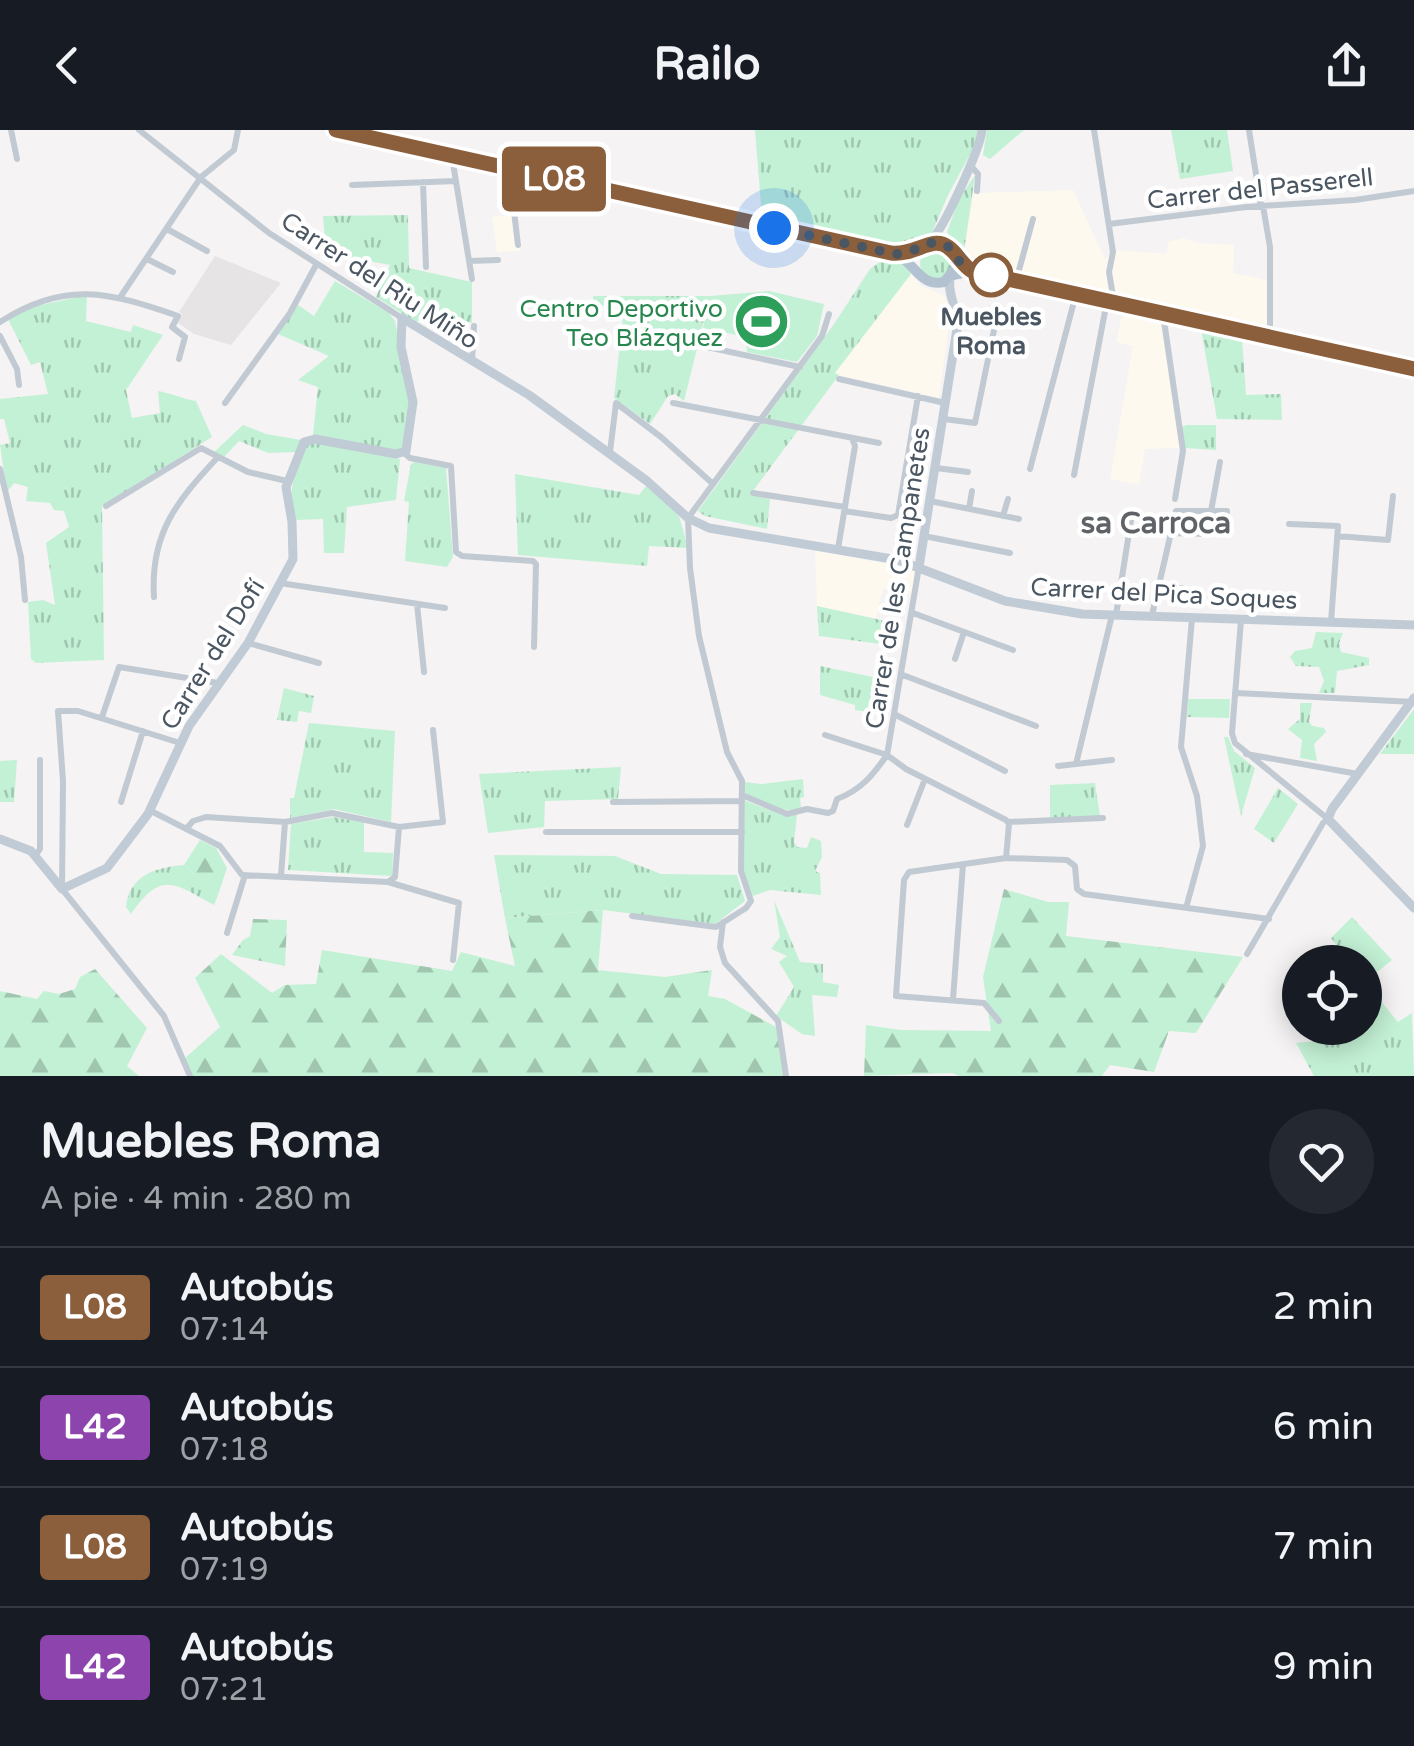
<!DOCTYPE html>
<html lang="es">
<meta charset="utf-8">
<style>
body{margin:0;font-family:"Varela Round",sans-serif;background:#242831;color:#f1f3f6;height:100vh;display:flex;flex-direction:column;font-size:38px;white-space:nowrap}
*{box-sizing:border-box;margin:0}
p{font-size:32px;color:#9ea1a6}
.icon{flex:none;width:55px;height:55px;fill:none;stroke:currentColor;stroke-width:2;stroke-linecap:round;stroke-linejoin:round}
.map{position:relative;height:946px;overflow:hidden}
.details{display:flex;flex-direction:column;background:#171b24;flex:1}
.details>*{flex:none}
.badge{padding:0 20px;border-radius:8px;font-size:35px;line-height:65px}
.buttons{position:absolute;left:1282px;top:815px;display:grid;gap:20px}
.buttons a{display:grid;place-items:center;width:100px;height:100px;border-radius:50%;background:#171b24;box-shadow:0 5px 25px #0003;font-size:50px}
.you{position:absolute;width:50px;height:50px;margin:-25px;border:8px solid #fff;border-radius:50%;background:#1a73e8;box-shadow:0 0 0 15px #1a73e833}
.map>.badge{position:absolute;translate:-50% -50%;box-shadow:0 0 0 5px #fff}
.round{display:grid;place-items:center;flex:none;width:105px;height:105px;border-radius:52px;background:#242831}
.head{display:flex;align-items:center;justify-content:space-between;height:170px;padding:0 40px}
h1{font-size:48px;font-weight:800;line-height:75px}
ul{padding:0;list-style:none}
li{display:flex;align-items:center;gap:30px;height:120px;padding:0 40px;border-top:2px solid #363941}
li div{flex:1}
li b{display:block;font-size:38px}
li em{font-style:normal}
li .badge{min-width:110px;font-weight:700;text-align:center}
header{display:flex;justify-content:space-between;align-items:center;height:130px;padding:0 40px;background:#171b24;font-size:45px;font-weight:800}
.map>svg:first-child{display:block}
</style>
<header><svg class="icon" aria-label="back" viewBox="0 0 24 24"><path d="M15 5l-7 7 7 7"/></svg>Railo<svg class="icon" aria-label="share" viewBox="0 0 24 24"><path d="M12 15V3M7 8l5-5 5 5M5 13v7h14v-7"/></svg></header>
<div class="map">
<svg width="1414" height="946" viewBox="0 0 1414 946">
<defs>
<pattern id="grass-tufts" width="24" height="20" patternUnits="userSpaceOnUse" patternTransform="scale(2.5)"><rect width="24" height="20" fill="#c3f1d5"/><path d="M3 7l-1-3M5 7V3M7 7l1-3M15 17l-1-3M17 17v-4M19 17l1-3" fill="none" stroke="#a0c6b0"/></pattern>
<pattern id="forest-firs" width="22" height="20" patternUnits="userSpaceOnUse" patternTransform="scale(2.5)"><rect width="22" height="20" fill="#c3f1d5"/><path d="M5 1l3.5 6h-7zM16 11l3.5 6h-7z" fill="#a0c6b0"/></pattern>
</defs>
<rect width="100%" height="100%" fill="#f5f3f3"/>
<path fill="#fdf9ef" d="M 1073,60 L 1105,129 L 1115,120 L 1167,124 L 1168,112 L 1183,108 L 1198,113 L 1234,115 L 1233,143 L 1267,150 L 1268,199 L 1164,177 L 1161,195 L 1180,318 L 1145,319 L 1139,354 L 1110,349 L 1133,216 L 1116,212 L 1126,168 L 967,133 L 963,128 L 974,63 Z
M 517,85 L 521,121 L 497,122 L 492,87 Z
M 911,144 L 920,155 L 944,166 L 951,180 L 939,268 L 834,244 Z
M 815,420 L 914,439 L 912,465 L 883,458 L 876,488 L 817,476 Z"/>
<path fill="#e6e4e5" d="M 215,126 L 281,153 L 231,215 L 194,204 L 178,193 L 182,184 L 179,182 Z"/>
<path fill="url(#grass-tufts)" d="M 755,0 L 978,0 L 973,19 L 948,65 L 931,105 L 903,118 L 762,87 Z
M 987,0 L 1024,0 L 990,29 L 983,25 Z
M 1171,0 L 1227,0 L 1233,41 L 1180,49 Z
M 975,45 L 963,128 L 947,102 L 959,69 Z
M 408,85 L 409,138 L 472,152 L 472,193 L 456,189 L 445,205 L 422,189 L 416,192 L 376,167 L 390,135 L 326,123 L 323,86 Z
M920 133a16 16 0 1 1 32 0a16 16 0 1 1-32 0Z
M 884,129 L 904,134 L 911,144 L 835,243 L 839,245 L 750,365 L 770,369 L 767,399 L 705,386 L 698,381 L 834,194 L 870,139 Z
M 335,151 L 389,183 L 395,191 L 411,273 L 405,315 L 401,321 L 313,305 L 318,257 L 298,250 L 329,226 L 278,204 L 298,175 L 314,186 Z
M 87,165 L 86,191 L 131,202 L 133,195 L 163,205 L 126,260 L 132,288 L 160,283 L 158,261 C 171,263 183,269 196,271 L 212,307 L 102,376 L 104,530 L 36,533 L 31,529 L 28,472 L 43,470 L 55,475 L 46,413 L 69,397 L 64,381 L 54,380 L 50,373 L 26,371 L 28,357 L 14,353 L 7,362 L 0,315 L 10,313 L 4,289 L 0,289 L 0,269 L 48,264 L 40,232 L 31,235 L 8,189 L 27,178 Z
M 593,166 L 710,166 L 684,271 L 675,264 L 668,266 L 650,294 L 614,268 L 624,178 L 593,174 Z
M 1201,199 L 1242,209 L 1246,265 L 1281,264 L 1282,290 L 1217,289 Z
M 243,295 L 266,304 L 301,310 L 296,322 L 268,323 L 239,311 L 223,328 L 213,323 Z
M 1186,295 L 1216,295 L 1216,320 L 1185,318 L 1182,297 Z
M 316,313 L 400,329 L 396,370 L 347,377 L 344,423 L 324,423 L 323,389 L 296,390 C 286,360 295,342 307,314 Z
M 415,332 L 446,338 L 453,427 L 447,437 L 405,431 L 409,372 L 404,371 L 411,334 Z
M 515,344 L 639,365 L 647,355 L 679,386 L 688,418 L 649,416 L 647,436 L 518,425 Z
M 817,476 L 894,493 L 889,515 L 819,506 Z
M 1316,502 L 1343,503 L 1339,513 L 1341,522 L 1369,528 L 1369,535 L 1337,541 L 1335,563 L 1319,563 L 1324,551 L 1319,537 L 1296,536 L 1290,527 L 1295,521 L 1312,518 Z
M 820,536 L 878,548 L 870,582 L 855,580 L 855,575 L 820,565 Z
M 284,558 L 314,566 L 311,583 L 299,581 L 297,592 L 277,590 Z
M 1188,569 L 1230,569 L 1229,588 L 1187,587 Z
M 1300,573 L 1312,573 L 1309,591 L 1312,596 L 1324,598 L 1326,602 L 1314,614 L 1317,631 L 1300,628 L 1302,610 L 1288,599 L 1300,589 Z
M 1414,579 L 1414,624 L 1380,624 Z
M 309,593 L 395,601 L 391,692 L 334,679 L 290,688 L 290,668 L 294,668 Z
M 1224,607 L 1228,607 L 1234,621 L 1255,638 L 1241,686 Z
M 17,630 L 14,672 L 0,672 L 0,631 Z
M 621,637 L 618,669 L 545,671 L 544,697 L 488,703 L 479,644 Z
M 803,649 L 804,667 L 800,668 L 801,678 C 782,684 760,674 744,662 L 744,652 L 761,654 Z
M 1095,653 L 1100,686 L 1050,689 L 1050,655 Z
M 1278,658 L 1298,674 L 1274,713 L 1254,699 Z
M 744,670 L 782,685 L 797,685 L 794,712 L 797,717 L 807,718 L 811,707 L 821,711 L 822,727 L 815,741 L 820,743 L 821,765 L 770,760 L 753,766 L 744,751 Z
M 333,687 L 364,692 L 364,722 L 393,723 L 392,746 L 288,740 L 291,694 Z
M 494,725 L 615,726 L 661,744 L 737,745 L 745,771 L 715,794 L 603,780 L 505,788 Z
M 184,735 L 218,765 L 214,775 C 175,754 162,739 131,784 L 126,777 C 129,745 157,737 184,735 Z
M 774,770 L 800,832 L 823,834 L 823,852 L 839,855 L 837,867 L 812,865 L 815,906 L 802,904 L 776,886 L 794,857 L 779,832 L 787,826 L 771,819 L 780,807 Z
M 1352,787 L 1392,830 L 1369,849 L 1365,849 L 1365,832 L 1350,832 L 1343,823 L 1345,821 L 1343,817 L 1338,817 L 1331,808 Z
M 1365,858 L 1371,859 L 1398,892 L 1412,883 L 1414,946 L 1314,946 L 1296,913 L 1326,910 L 1323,898 L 1365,898 Z"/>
<path fill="url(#forest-firs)" d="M 200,710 L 216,718 L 227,738 L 218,765 L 184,735 Z
M 1004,759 L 1048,772 L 1069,772 L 1066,806 L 1243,827 L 1196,903 L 1169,901 L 1154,942 L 1110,935 L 1102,946 L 959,946 L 952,943 L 864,946 L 866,895 L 901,900 L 991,901 L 983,847 Z
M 603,780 L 598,840 L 665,847 L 712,840 L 708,866 L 725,869 L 776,897 L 785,946 L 193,946 L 184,929 L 220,897 L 195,848 L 221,824 L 272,863 L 285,855 L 316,854 L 322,820 L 452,841 L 461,822 L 515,836 L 505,788 Z
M 253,789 L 287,790 L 285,836 L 232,825 L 243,810 L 250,806 Z
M 95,839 L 147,898 L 127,936 L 139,946 L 0,946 L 0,861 L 37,869 L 44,861 L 59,864 L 75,859 L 80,847 Z"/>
<path fill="#c3f1d5" d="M 769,161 L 824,174 L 817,206 L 797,232 L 747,222 L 746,207 L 703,198 L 710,166 Z"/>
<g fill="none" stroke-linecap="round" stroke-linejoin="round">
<path stroke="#c1cad2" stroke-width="6" d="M 11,0 L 17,29
M 139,0 L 269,103 L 402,188
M 1094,0 L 1113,122 L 1109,142 L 1114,172
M 1249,0 L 1261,76
M 452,27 L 472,149
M 971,36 L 978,44 L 977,61
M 509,39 L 518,115
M 423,52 L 426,137
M 352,55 L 456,51
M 1263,76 L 1270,117 L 1270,207
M 1109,94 L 1246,77 L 1355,70 L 1414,61
M 167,99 L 207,121
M 147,129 L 173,142
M 469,131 L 498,130
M 1016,151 L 1033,89
M 121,166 L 201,47 L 234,20 L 238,0
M 1163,184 L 1183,321 L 1175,369
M 0,192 C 65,150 109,162 178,186 L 172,197 L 185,207 L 179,229
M 0,206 L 17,239 L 19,255
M 707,217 L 800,237
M 472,232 L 474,196
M 839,249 L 945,273
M 225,273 L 290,183 L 316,135
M 673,273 L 879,313
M 944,289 L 975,293 L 995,195 L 994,191 L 959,184
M 610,322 L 616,273 L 661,307 L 713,354
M 404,323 L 410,328 L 451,336 L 456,422 L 462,426 L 533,431 L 536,434 L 534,517
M 936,338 L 968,342
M 0,339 L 21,427 L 25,470
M 1030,339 L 1076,164
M 1074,345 L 1107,171
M 753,363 L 845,377
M 930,371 L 1019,389
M 106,376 L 201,318 L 248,342 L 287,351
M 969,379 L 972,361
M 844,381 L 891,388 L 898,385 L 918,266
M 1211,381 L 1220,332
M 1003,386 L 1008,369
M 1289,394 L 1338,396 L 1331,492
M 1169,403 L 1207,404
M 924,406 L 1010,423
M 1337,406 L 1388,410 L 1393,366
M 838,419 L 855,316 L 853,311
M 280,453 L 445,478
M 1157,461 L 1183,458
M 154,467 C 150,403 177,371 218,327
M 417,474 L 424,542
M 913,483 L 1013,520
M 1116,485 L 1132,384
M 1152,485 L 1176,381 L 1227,381 L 1226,393
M 1241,490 L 1232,603 L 1235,613 L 1328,689 L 1323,693 L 1247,824
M 248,513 L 319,533
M 955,529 L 964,502
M 903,545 L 1036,596
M 1235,563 L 1414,572
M 896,585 L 1005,641
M 102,587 L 119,537 L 218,553
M 825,605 L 887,625 L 906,639 L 1006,690 L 1009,694 L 1006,728
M 180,613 L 78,581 L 58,581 L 63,651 L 62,759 L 164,886 L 190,946
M 1246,624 L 1358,644
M 1076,634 L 1112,485
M 1058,636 L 1112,630
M 742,665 L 787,684 L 807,679 L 828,683 L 833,681 L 837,669 C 861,660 873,645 887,625 L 919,437
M 121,672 L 143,601
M 613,672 L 742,671
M 151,681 L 220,716 L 242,745 L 388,752 L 459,773 L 453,830
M 1008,692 L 1103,688
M 907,695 L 925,649
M 186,699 L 193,691 L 206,687 L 285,692 L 332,683 L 399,697 L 443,692 L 433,600
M 546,702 L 742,702
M 35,726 L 40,719 L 40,630
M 281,746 L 285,692
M 388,752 L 395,747 L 399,697
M 1186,778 L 1203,716 L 1197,666 L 1181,617 L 1192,488
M 632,786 L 716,797 L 746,778 L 751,771 L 741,741 L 742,651 L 727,622 L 699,506 L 690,438 L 688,388 L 822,206 L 829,184
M 723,792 L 720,817 L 725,833 L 778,891 L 786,946
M 227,803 L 245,745
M 953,869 L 963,734
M 999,891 L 984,873 L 896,866 L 904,750 L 909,742 L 1006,728 L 1067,730 L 1075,736 L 1077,759 L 1084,764 L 1269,789"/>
<path stroke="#c1cbd6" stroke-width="9" d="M 929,113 C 943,101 980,19 982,0
M 919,437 L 957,199 C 959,178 947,167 950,148
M 1414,568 L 1332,679 L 1328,689 L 1414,778
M 0,709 L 31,721 L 62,759 L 107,738 L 148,684 L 189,596 L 248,513 L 293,429 L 292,392 L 286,357 L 304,312 L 315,309 L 396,324 L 406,321 L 413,272 L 401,217 L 402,188 L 529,265 L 647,351 L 688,388 L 709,398 L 898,430 L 1005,471 L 1082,484 L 1414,495"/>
<path stroke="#b3c2d1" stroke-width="10" d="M 336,0 L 895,124 C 914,125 933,103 949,118 C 958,125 961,134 972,141
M 896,124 C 916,134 920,157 944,152 L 955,139
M 953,145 L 972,141 L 1414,239"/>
</g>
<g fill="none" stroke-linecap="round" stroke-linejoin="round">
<defs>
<path id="line" d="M 336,0 L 891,123 C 915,126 932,105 948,117 C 958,124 961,134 972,141 L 1414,239"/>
</defs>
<use href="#line" stroke="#fff" stroke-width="22"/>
<use href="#line" stroke="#8b5e3c" stroke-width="15"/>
<path stroke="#4a5661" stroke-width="10" stroke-dasharray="0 18" d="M 774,98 L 895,124 C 913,125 926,109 942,113 C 953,117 955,129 964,136 C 973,143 985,144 995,146 L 991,145"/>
</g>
<defs>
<symbol id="stadium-disc" viewBox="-11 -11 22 22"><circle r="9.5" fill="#2e9e5b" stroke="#fff"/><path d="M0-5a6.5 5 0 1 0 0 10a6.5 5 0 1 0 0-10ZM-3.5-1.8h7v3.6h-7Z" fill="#fff"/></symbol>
</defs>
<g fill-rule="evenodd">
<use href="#stadium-disc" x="730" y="160" width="63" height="63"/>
</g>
<circle fill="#fff" stroke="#8b5e3c" stroke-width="5" cx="991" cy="145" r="20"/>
<g text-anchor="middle" stroke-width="9" stroke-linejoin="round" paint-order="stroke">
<g font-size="25" fill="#4a5661" stroke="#fff">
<text transform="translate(1260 58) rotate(-6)" y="9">Carrer del Passerell</text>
<text transform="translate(380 150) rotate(33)" y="9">Carrer del Riu Miño</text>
<text transform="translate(897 448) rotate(-81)" y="9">Carrer de les Campanetes</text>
<text transform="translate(1164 463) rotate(3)" y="9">Carrer del Pica Soques</text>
<text transform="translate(212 524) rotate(-58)" y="9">Carrer del Dofí</text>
</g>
<g font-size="25" fill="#27864d" stroke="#fff" text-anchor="end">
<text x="723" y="187">Centro Deportivo<tspan x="723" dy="29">Teo Blázquez</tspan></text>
</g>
<g font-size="25" font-weight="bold" fill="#4a5661" stroke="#fff">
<text x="991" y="195">Muebles<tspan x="991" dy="29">Roma</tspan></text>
</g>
<g font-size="30" font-weight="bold" fill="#5f6368" stroke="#fff">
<text x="1156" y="403">sa Carroca</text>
</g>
</g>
</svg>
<div class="buttons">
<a><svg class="icon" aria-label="locate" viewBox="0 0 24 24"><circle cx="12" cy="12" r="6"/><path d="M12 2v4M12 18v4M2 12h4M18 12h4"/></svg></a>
</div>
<div class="you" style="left:774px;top:98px"></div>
<b class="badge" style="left:554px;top:49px;background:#8b5e3c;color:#fff">L08</b>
</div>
<section class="details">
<div class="head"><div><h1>Muebles Roma</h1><p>A pie · 4 min · 280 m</p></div><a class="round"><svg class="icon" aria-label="heart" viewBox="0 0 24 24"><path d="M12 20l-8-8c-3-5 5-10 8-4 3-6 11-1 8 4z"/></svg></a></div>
<ul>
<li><span class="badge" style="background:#8b5e3c;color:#fff">L08</span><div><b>Autobús</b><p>07:14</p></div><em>2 min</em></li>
<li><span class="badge" style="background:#8e44ad;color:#fff">L42</span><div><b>Autobús</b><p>07:18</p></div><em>6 min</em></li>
<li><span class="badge" style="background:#8b5e3c;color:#fff">L08</span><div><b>Autobús</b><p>07:19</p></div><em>7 min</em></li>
<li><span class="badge" style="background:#8e44ad;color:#fff">L42</span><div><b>Autobús</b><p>07:21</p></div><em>9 min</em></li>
</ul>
</section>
